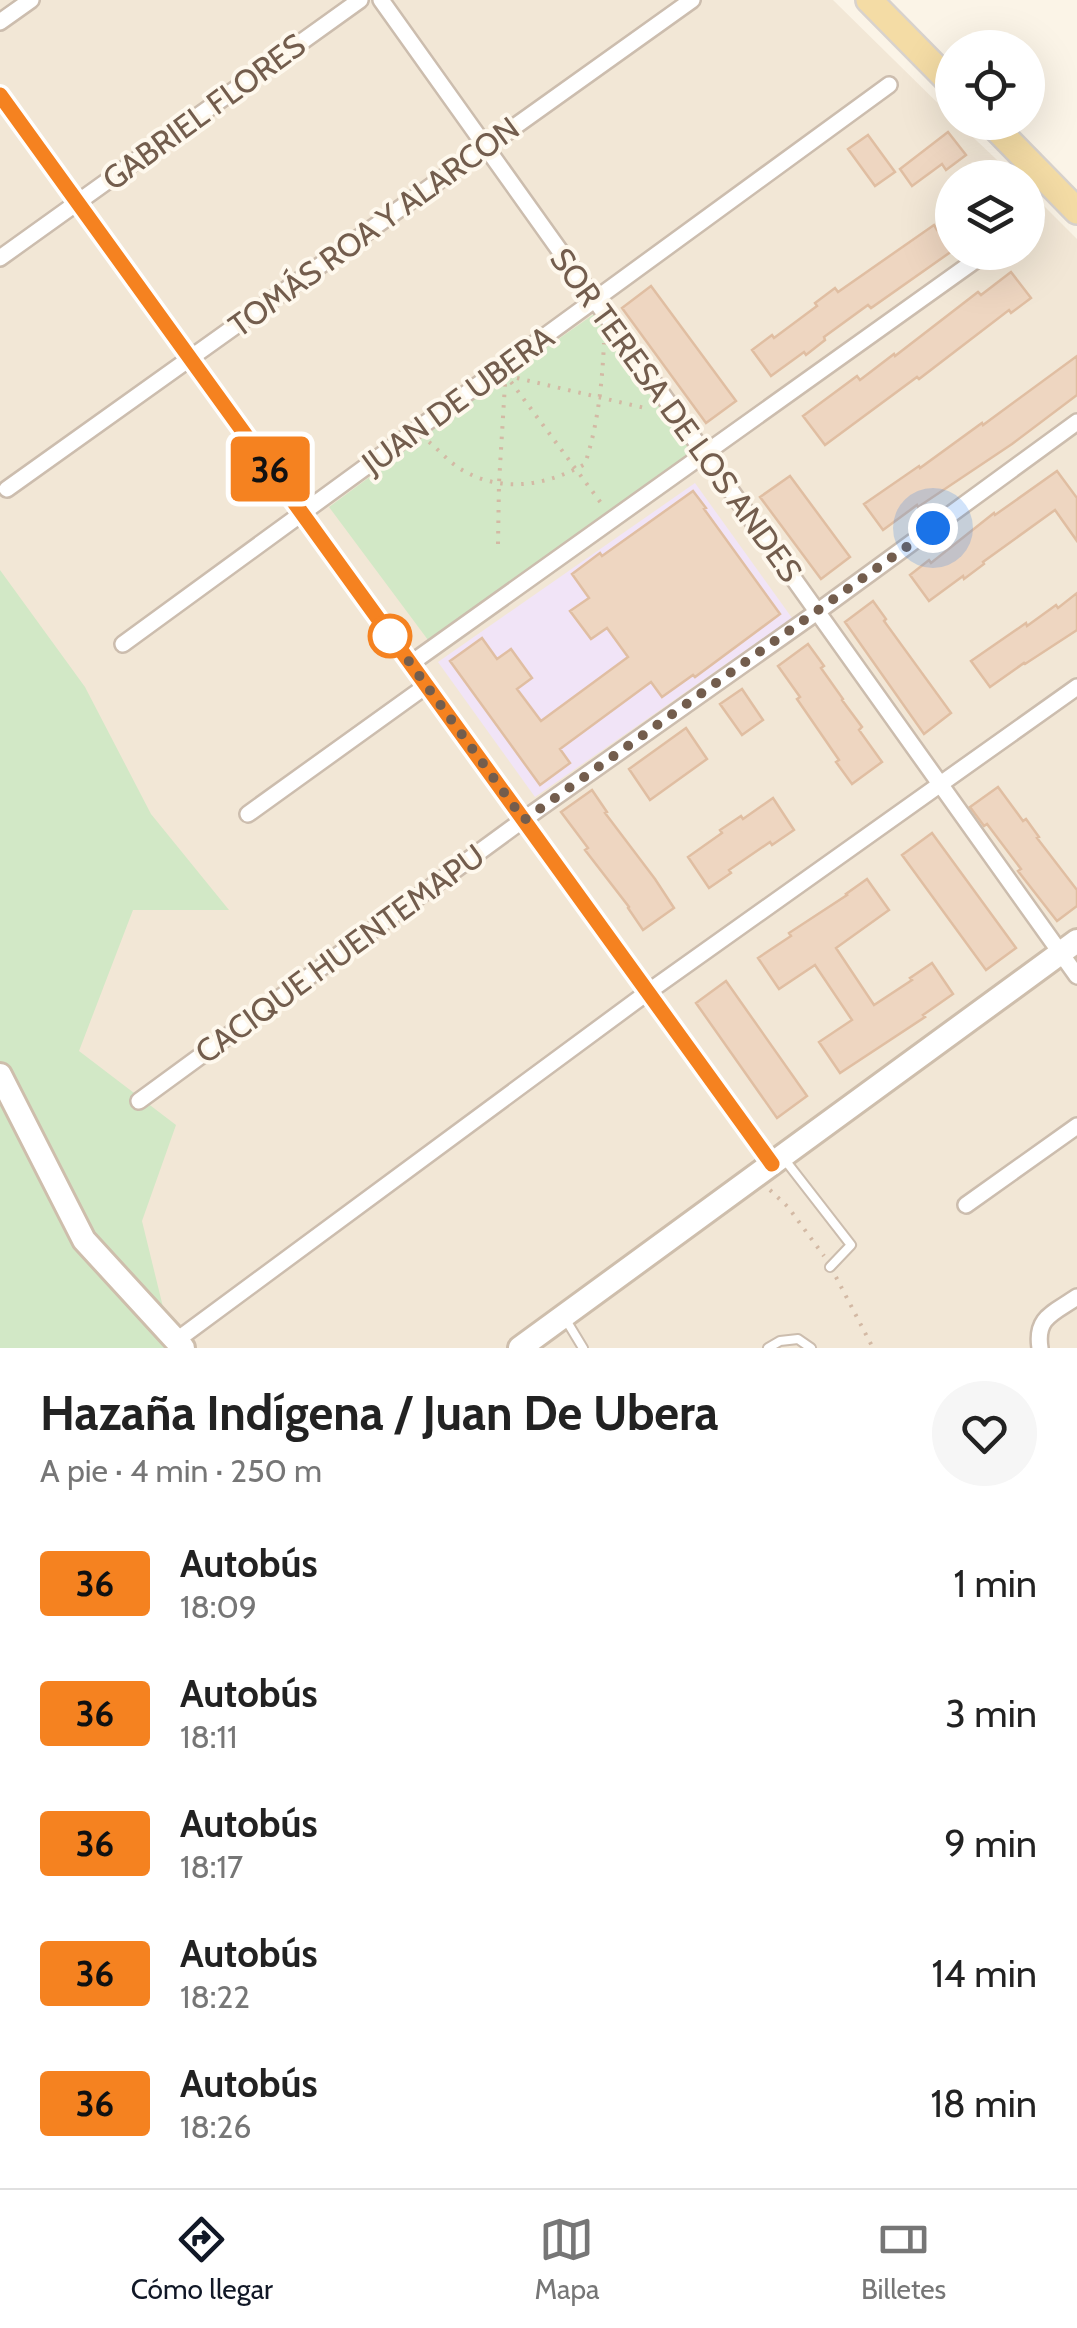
<!DOCTYPE html>
<html lang="es">
<meta charset="utf-8">
<style>
body{margin:0;font-family:Cabin,sans-serif;background:#f6f6f6;color:#222;height:100vh;display:flex;flex-direction:column;font-size:38px;white-space:nowrap}
*{box-sizing:border-box;margin:0}
p{font-size:32px;color:#767676}
.icon{flex:none;width:55px;height:55px;fill:none;stroke:currentColor;stroke-width:2;stroke-linecap:round;stroke-linejoin:round}
.map{position:relative;height:1348px;overflow:hidden}
.drawer{display:flex;flex-direction:column;background:#fff;flex:1}
.drawer>*{flex:none}
.badge{padding:0 20px;border-radius:8px;font-size:35px;line-height:65px}
.tools{position:absolute;left:935px;top:30px;display:grid;gap:20px}
.tools a{display:grid;place-items:center;width:110px;height:110px;border-radius:50%;background:#fff;box-shadow:0 10px 40px #0002;font-size:50px}
.you{position:absolute;width:50px;height:50px;margin:-25px;border:8px solid #fff;border-radius:50%;background:#1a73e8;box-shadow:0 0 0 15px #1a73e833}
.map>.badge{position:absolute;translate:-50% -50%;box-shadow:0 0 0 5px #fff}
.round{display:grid;place-items:center;flex:none;width:105px;height:105px;border-radius:52px;background:#f6f6f6}
.head{display:flex;align-items:center;justify-content:space-between;height:170px;padding:0 40px}
h1{font-size:48px;font-weight:800;line-height:75px}
ul{padding:0;list-style:none}
li{display:flex;align-items:center;gap:30px;height:130px;padding:0 40px}
li div{flex:1}
li b{display:block;font-size:38px}
li em{font-style:normal}
li .badge{min-width:110px;font-weight:700;text-align:center}
.tab-bar{display:flex;justify-content:space-around;align-items:center;height:140px;border-top:2px solid #e0e0e0;background:#fff;font-size:28px;color:#767676}
.tab-bar a{display:grid;justify-items:center;gap:5px}
.tab-bar .on{color:#111827}
.map>svg:first-child{display:block}
</style>
<div class="map">
<svg width="1077" height="1348" viewBox="0 0 1077 1348">
<rect width="100%" height="100%" fill="#fbf4e7"/>
<path fill="#f2e7d6" d="M 0,0 L 833,0 L 952,117 L 952,122 L 958,123 L 1015,177 L 952,178 L 952,252 L 1028,252 L 1028,190 L 1077,239 L 1077,1348 L 0,1348 Z"/>
<path fill="#f1e4f7" d="M 695,483 L 792,618 L 535,797 L 438,662 Z"/>
<path fill="#d2e8c6" d="M 594,314 L 695,453 L 431,644 L 329,507 L 506,376 Z
M 0,570 L 85,687 L 151,814 L 229,910 L 133,910 L 79,1051 L 176,1125 L 142,1221 L 173,1348 L 0,1348 Z"/>
<path fill="#eed6c1" stroke="#e0bea2" stroke-width="2.5" d="M 948,132 L 966,155 L 946,170 L 942,164 L 912,186 L 900,169 Z
M 868,135 L 895,172 L 875,186 L 848,149 Z
M 952,219 L 952,251 L 871,308 L 868,305 L 824,337 L 825,340 L 806,355 L 804,352 L 771,376 L 752,350 L 772,335 L 774,338 L 817,306 L 815,303 L 835,288 L 838,292 L 934,225 L 937,230 Z
M 1011,272 L 1031,298 L 1011,313 L 1009,310 L 919,379 L 917,377 L 825,445 L 803,416 L 857,376 L 860,380 L 894,354 L 895,356 L 978,292 L 981,295 Z
M 651,286 L 736,401 L 706,423 L 622,308 Z
M 1077,356 L 1077,395 L 1012,444 L 918,507 L 917,505 L 883,530 L 864,504 L 919,466 L 920,468 L 982,423 L 983,425 Z
M 1057,471 L 1077,498 L 1077,541 L 1055,510 L 983,562 L 984,564 L 964,579 L 963,576 L 929,601 L 910,575 L 929,560 L 931,563 L 994,513 L 995,515 Z
M 790,476 L 850,557 L 821,579 L 760,497 Z
M 693,491 L 706,508 L 704,509 L 780,614 L 695,677 L 693,675 L 662,697 L 651,682 L 560,749 L 570,763 L 540,785 L 450,661 L 482,638 L 497,659 L 511,649 L 532,678 L 517,689 L 541,721 L 628,657 L 607,628 L 591,639 L 570,611 L 589,598 L 572,574 L 600,553 L 602,556 Z
M 1077,593 L 1077,630 L 1025,664 L 1024,663 L 990,687 L 971,661 L 1026,623 L 1027,626 L 1056,605 L 1058,608 Z
M 873,601 L 886,619 L 884,621 L 951,713 L 924,734 L 845,622 Z
M 808,644 L 824,666 L 821,668 L 843,699 L 842,700 L 862,727 L 859,730 L 882,762 L 852,784 L 836,762 L 839,760 L 797,699 L 800,697 L 778,666 Z
M 742,689 L 763,720 L 742,735 L 720,704 Z
M 686,728 L 707,759 L 650,800 L 629,769 Z
M 998,787 L 1023,821 L 1026,819 L 1039,837 L 1037,838 L 1077,890 L 1077,906 L 1057,921 L 1018,871 L 1021,869 L 987,824 L 984,826 L 970,807 Z
M 592,790 L 607,812 L 605,813 L 655,879 L 674,908 L 643,930 L 628,908 L 629,907 L 585,850 L 588,848 L 561,812 Z
M 773,798 L 794,830 L 772,845 L 770,842 L 729,870 L 731,873 L 709,888 L 688,857 L 722,833 L 720,830 L 741,816 L 743,819 Z
M 932,833 L 1016,948 L 986,970 L 902,855 Z
M 867,879 L 889,910 L 836,948 L 874,1005 L 912,980 L 910,978 L 932,963 L 953,994 L 923,1015 L 925,1017 L 840,1073 L 819,1042 L 852,1020 L 815,965 L 779,989 L 758,958 L 791,936 L 789,933 L 847,895 L 846,894 Z
M 726,981 L 807,1096 L 777,1118 L 696,1003 Z"/>
<g fill="none" stroke-linecap="round" stroke-linejoin="round">
<defs>
<path id="lane" d="M 785,1160 L 851,1245 L 830,1267
M 566,1320 L 583,1348
M 768,1348 L 780,1341 L 798,1339 L 811,1348"/>
<path id="street" d="M 381,0 L 1077,976
M 0,22 L 31,0
M 0,95 L 772,1164
M 1028,223 L 1035,218
M 0,258 L 360,0
M 7,489 L 692,0
M 123,644 L 889,85
M 410,664 L 987,252
M 248,814 L 426,686
M 139,1101 L 523,820 L 817,612 L 1077,422
M 966,1205 L 1077,1126
M 177,1340 L 648,992 L 1077,687
M 1040,1348 C 1035,1317 1054,1313 1077,1297"/>
<path id="secondary" d="M 0,1075 L 84,1240 L 183,1348
M 520,1348 L 1077,941"/>
<path id="primary" d="M 869,0 L 952,84
M 990,122 L 1077,211"/>
</defs>
<use href="#lane" stroke="#ccbdae" stroke-width="12"/>
<use href="#street" stroke="#ccbdae" stroke-width="20"/>
<use href="#secondary" stroke="#cebeac" stroke-width="28"/>
<use href="#primary" stroke="#d8d2cd" stroke-width="30"/>
<path stroke="#d3b9a4" stroke-width="4" stroke-dasharray="2.5 8" stroke-linecap="butt" d="M 517,378 L 649,409
M 511,382 L 604,507
M 429,442 C 439,450 448,461 459,468 C 500,494 546,486 585,464 C 598,424 602,385 604,343
M 498,544 L 499,483 L 505,384
M 770,1190 L 788,1207 L 824,1256
M 836,1277 L 873,1348"/>
<use href="#lane" stroke="#fff" stroke-width="8"/>
<use href="#street" stroke="#fff" stroke-width="15"/>
<use href="#secondary" stroke="#fff" stroke-width="22"/>
<use href="#primary" stroke="#f4dca5" stroke-width="25"/>
</g>
<g fill="none" stroke-linecap="round" stroke-linejoin="round">
<defs>
<path id="line" d="M 0,95 L 772,1164"/>
</defs>
<use href="#line" stroke="#fff" stroke-width="22"/>
<use href="#line" stroke="#f58220" stroke-width="15"/>
<path stroke="#735d4d" stroke-width="10" stroke-dasharray="0 18" d="M 390,636 L 389,634 L 524,820 L 933,528"/>
</g>
<circle fill="#fff" stroke="#f58220" stroke-width="5" cx="390" cy="636" r="20"/>
<g text-anchor="middle" stroke-width="8" stroke-linejoin="round" paint-order="stroke">
<g font-size="32" fill="#735d4d" stroke="#fef8ed">
<text transform="translate(204 112) rotate(-36)" y="11">GABRIEL FLORES</text>
<text transform="translate(374 227) rotate(-36)" y="11">TOMÁS ROA Y ALARCON</text>
<text transform="translate(458 400) rotate(-36)" y="11">JUAN DE UBERA</text>
<text transform="translate(676 415) rotate(54)" y="11">SOR TERESA DE LOS ANDES</text>
<text transform="translate(340 954) rotate(-36)" y="11">CACIQUE HUENTEMAPU</text>
</g>
</g>
</svg>
<div class="tools">
<a><svg class="icon" aria-label="locate" viewBox="0 0 24 24"><circle cx="12" cy="12" r="6"/><path d="M12 2v4M12 18v4M2 12h4M18 12h4"/></svg></a>
<a><svg class="icon" aria-label="layers" viewBox="0 0 24 24"><path d="M12 4l9 5-9 5-9-5zM3 14l9 5 9-5"/></svg></a>
</div>
<div class="you" style="left:933px;top:528px"></div>
<b class="badge" style="left:270px;top:469px;background:#f58220;color:#111">36</b>
</div>
<section class="drawer">
<div class="head"><div><h1>Hazaña Indígena / Juan De Ubera</h1><p>A pie · 4 min · 250 m</p></div><a class="round"><svg class="icon" aria-label="heart" viewBox="0 0 24 24"><path d="M12 20l-8-8c-3-5 5-10 8-4 3-6 11-1 8 4z"/></svg></a></div>
<ul>
<li><span class="badge" style="background:#f58220;color:#111">36</span><div><b>Autobús</b><p>18:09</p></div><em>1 min</em></li>
<li><span class="badge" style="background:#f58220;color:#111">36</span><div><b>Autobús</b><p>18:11</p></div><em>3 min</em></li>
<li><span class="badge" style="background:#f58220;color:#111">36</span><div><b>Autobús</b><p>18:17</p></div><em>9 min</em></li>
<li><span class="badge" style="background:#f58220;color:#111">36</span><div><b>Autobús</b><p>18:22</p></div><em>14 min</em></li>
<li><span class="badge" style="background:#f58220;color:#111">36</span><div><b>Autobús</b><p>18:26</p></div><em>18 min</em></li>
</ul>
</section>
<nav class="tab-bar">
<a class="on"><svg class="icon" aria-label="directions" viewBox="0 0 24 24"><path d="M12 3l9 9-9 9-9-9zM9 14v-3h6M13 9l2 2-2 2"/></svg>Cómo llegar</a>
<a><svg class="icon" aria-label="map" viewBox="0 0 24 24"><path d="M3 6l6-2 6 2 6-2v14l-6 2-6-2-6 2zM9 4v14M15 6v14"/></svg>Mapa</a>
<a><svg class="icon" aria-label="tickets" viewBox="0 0 24 24"><path d="M3 7h18v10H3zM15 7v10"/></svg>Billetes</a>
</nav>
